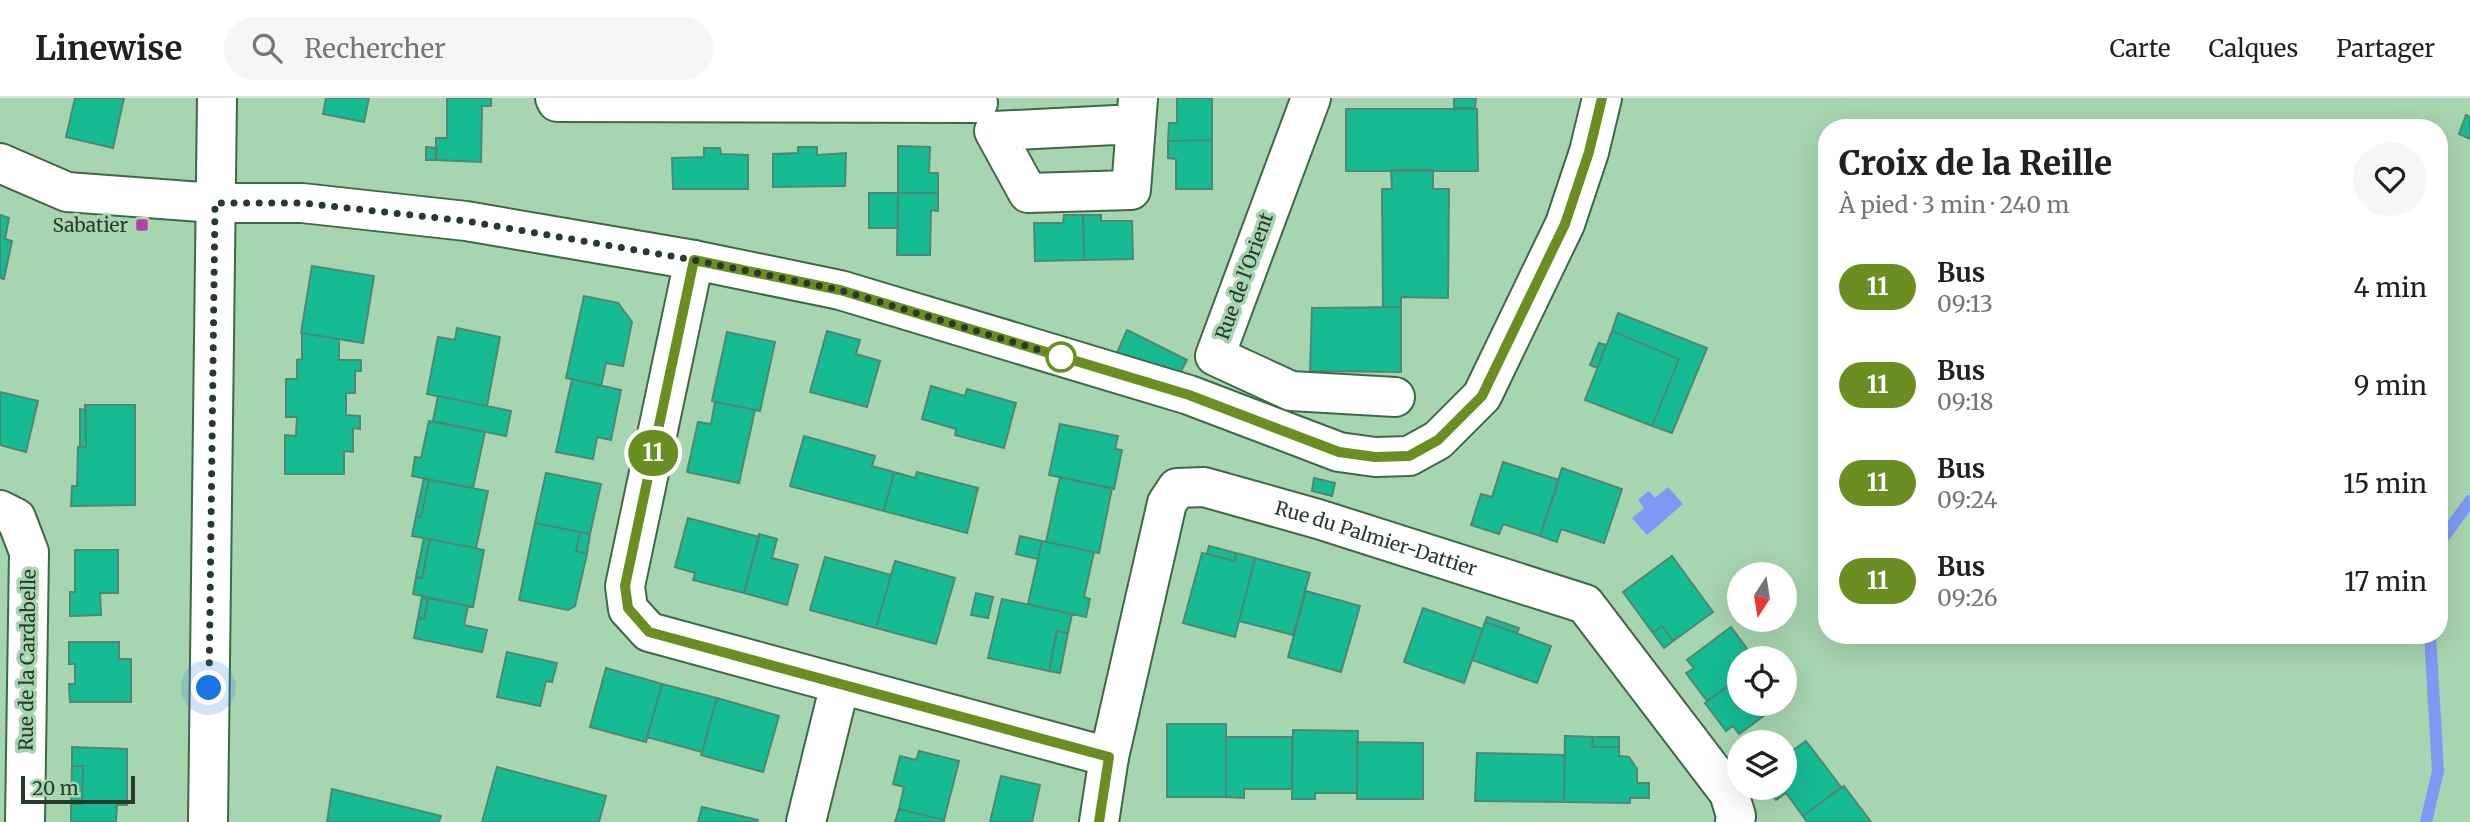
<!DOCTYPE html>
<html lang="fr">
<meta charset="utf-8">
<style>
body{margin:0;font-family:Merriweather,serif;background:#f6f6f6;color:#202124;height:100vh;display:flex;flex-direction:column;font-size:26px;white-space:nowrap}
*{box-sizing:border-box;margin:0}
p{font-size:23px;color:#757577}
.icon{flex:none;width:38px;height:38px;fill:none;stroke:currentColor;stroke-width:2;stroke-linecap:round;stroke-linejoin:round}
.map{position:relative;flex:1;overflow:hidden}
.sheet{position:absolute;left:1818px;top:21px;width:630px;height:525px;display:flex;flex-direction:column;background:#fff;border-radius:28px;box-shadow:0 7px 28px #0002}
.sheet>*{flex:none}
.badge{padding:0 14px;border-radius:23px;font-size:24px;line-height:46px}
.needle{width:46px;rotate:192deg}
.tools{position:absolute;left:1727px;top:464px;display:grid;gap:14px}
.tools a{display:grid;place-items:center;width:70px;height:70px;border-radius:50%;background:#fff;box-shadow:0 7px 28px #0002;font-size:35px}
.scale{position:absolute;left:21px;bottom:18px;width:114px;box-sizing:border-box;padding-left:7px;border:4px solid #273a2b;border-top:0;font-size:19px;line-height:24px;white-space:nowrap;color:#273a2b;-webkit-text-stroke:5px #a7d5af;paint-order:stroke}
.you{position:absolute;width:35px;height:35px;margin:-18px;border:5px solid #fff;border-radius:50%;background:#1a73e8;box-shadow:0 0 0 10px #1a73e833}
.map>.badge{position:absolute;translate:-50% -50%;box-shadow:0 0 0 4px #fff}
.round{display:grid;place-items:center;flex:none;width:74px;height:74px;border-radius:37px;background:#f6f6f6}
.headline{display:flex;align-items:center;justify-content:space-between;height:119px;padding:0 21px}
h1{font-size:33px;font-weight:800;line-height:52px}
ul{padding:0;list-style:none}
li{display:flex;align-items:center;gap:21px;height:98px;padding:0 21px}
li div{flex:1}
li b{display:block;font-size:26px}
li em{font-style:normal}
li .badge{min-width:77px;font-weight:700;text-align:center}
header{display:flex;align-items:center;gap:42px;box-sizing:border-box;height:98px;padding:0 35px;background:#fff;border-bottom:2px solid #e0e0e0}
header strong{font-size:33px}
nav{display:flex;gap:38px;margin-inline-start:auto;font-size:24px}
.search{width:490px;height:63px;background:#f6f6f6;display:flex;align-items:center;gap:18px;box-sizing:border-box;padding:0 24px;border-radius:38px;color:#757577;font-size:26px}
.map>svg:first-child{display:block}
</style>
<header>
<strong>Linewise</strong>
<div class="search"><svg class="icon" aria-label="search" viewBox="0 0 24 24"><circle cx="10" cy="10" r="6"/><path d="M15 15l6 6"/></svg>Rechercher</div>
<nav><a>Carte</a><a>Calques</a><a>Partager</a></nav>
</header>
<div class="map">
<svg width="2470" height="724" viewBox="0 0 2470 724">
<rect width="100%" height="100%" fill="#a7d5af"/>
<path fill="#7e99f4" d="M 1668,389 L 1683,406 L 1647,437 L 1632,420 L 1644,410 L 1638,402 L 1649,393 L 1655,400 Z"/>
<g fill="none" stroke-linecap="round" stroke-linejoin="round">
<path stroke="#7e99f4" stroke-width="12" d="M 2440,444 L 2470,403
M 2426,724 L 2438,673 L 2430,537"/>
</g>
<path fill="#16bb94" stroke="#4c8975" stroke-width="2" d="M 75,0 L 124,0 L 113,50 L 66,39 Z
M 326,0 L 369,0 L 364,24 L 323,16 Z
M 447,0 L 491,0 L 491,8 L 482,8 L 481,64 L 436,62 L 436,40 L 447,40 Z
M 1177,0 L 1212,0 L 1212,42 L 1168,43 L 1169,25 L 1177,25 Z
M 1454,0 L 1476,0 L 1475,10 L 1454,10 Z
M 1346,11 L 1477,11 L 1478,73 L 1346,73 Z
M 2466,17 L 2470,19 L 2470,41 L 2459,36 Z
M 1212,42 L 1212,91 L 1176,91 L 1176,61 L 1168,60 L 1168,43 Z
M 898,48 L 930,49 L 929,75 L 938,75 L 938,95 L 898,95 Z
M 426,49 L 437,50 L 436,62 L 426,62 Z
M 798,49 L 817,49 L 817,57 L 846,55 L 845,88 L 773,89 L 773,56 L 798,55 Z
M 704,50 L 720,50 L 721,56 L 748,57 L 748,91 L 673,91 L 672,60 L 704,59 Z
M 1391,72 L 1433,72 L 1433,91 L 1449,91 L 1448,200 L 1401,199 L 1401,209 L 1383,209 L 1382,91 L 1392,91 Z
M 869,95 L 898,95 L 898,130 L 869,130 Z
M 898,95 L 938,95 L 938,113 L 931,112 L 930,157 L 897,157 Z
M 0,117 L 9,120 L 5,141 L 12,143 L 4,181 L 0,180 Z
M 1064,117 L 1083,117 L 1084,162 L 1035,163 L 1034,125 L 1063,125 Z
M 1083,117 L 1101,117 L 1101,123 L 1132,123 L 1133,161 L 1084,162 Z
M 312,168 L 374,178 L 363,245 L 301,235 Z
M 584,198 L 618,205 L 632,224 L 623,268 L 606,265 L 601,288 L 566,280 Z
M 1401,209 L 1401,274 L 1310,273 L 1312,210 Z
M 1618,215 L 1707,250 L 1672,335 L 1652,328 L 1679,261 L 1612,233 Z
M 457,230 L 500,239 L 487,308 L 427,296 L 438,239 L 455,242 Z
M 1127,232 L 1187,262 L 1177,281 L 1116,257 Z
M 827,233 L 860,242 L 856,256 L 880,263 L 867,309 L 810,294 Z
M 1612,233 L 1679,261 L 1652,328 L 1585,302 Z
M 727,234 L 775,244 L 760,313 L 712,303 Z
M 302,235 L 339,241 L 339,262 L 361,262 L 361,273 L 355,273 L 355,295 L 346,295 L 346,317 L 360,318 L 360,331 L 353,330 L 353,354 L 344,353 L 344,376 L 285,376 L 285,337 L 296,338 L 297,319 L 286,319 L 286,281 L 297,281 L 297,262 L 302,261 Z
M 1599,245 L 1606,247 L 1597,270 L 1590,267 Z
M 572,281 L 621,292 L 611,342 L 597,339 L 593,361 L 556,354 Z
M 931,288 L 965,298 L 967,291 L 1016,305 L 1004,350 L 955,337 L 956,331 L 922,321 Z
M 0,294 L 38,303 L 26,354 L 0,347 Z
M 438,298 L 511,313 L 506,338 L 433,323 Z
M 715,304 L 755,312 L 739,385 L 687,374 L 698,324 L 711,326 Z
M 85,307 L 135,307 L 135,407 L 71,408 L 72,388 L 77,388 L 78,349 L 86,349 Z
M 80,311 L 86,312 L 86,349 L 80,349 Z
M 429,323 L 485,334 L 473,390 L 412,378 L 415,359 L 421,360 Z
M 1060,326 L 1118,338 L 1115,351 L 1122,352 L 1114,391 L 1049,377 Z
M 804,338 L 875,358 L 872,368 L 894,374 L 884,413 L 790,388 Z
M 1503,364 L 1559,382 L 1540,438 L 1503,426 L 1499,436 L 1471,427 L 1481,396 L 1492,399 Z
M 1562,370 L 1622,391 L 1604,445 L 1561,431 L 1557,444 L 1540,438 Z
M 894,374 L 915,380 L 917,374 L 978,390 L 967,435 L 884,413 Z
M 546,375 L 601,386 L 590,436 L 535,425 Z
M 1060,379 L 1112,390 L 1099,455 L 1046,444 Z
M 424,380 L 429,382 L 421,419 L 416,418 Z
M 1314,380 L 1335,385 L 1332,398 L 1312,393 Z
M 429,382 L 488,393 L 476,450 L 412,438 L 416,418 L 421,419 Z
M 688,420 L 759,439 L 744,495 L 693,482 L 695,475 L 675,469 Z
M 535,425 L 580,434 L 576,453 L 587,456 L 575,508 L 568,512 L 519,502 Z
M 580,434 L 590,436 L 587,456 L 576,453 Z
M 759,436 L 777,441 L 772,460 L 798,467 L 787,507 L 744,495 Z
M 1020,438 L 1042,443 L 1038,461 L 1016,456 Z
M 424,440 L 430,441 L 422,480 L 416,479 Z
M 430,441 L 484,452 L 473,509 L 413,496 L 416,479 L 422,480 Z
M 1042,443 L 1094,454 L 1084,499 L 1090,501 L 1086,519 L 1028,506 Z
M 1209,448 L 1236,455 L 1235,463 L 1207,456 Z
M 75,452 L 118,452 L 118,495 L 100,495 L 101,517 L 70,518 L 70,494 L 75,494 Z
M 1202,455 L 1235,463 L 1236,455 L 1255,460 L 1235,539 L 1183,525 Z
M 1672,458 L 1713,514 L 1673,543 L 1662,528 L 1653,535 L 1623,494 Z
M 825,459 L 891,477 L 876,530 L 810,512 Z
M 1255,460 L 1310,475 L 1293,537 L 1239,523 Z
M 895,463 L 955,480 L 936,546 L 876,530 Z
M 1306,493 L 1360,508 L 1341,574 L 1288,559 Z
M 976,495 L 993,499 L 988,520 L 971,517 Z
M 422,499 L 428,500 L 424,521 L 418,520 Z
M 428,500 L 468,508 L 464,527 L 487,532 L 482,554 L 414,540 L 418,520 L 424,521 Z
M 1002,501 L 1072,516 L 1068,535 L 1057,533 L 1049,573 L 988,560 Z
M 1423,510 L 1483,531 L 1464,585 L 1404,564 Z
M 1487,519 L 1519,530 L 1517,535 L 1485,524 Z
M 1485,524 L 1551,548 L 1537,585 L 1472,562 Z
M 1662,528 L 1673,543 L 1664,550 L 1653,535 Z
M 1731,529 L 1754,560 L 1740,560 L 1740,579 L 1707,603 L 1686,575 L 1694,570 L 1687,562 Z
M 1057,533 L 1068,535 L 1060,575 L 1049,573 Z
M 69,544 L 119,544 L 119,561 L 131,561 L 131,604 L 70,604 L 69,586 L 75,586 L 75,566 L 69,566 Z
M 507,554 L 557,565 L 552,584 L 546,583 L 540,608 L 497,599 Z
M 606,570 L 662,586 L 646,644 L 590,629 Z
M 1740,579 L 1740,606 L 1780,606 L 1739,636 L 1733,628 L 1726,633 L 1705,605 Z
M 662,586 L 717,600 L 702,654 L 647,639 Z
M 717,600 L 779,618 L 763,674 L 701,657 Z
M 1167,626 L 1226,626 L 1226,699 L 1167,699 Z
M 1293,632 L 1358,633 L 1357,695 L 1315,695 L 1315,701 L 1292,701 Z
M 1565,638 L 1593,639 L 1592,649 L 1619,649 L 1619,658 L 1629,659 L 1637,671 L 1637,685 L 1649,685 L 1649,700 L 1630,700 L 1630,705 L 1564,704 Z
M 1226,639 L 1292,639 L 1292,691 L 1244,691 L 1244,700 L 1226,699 Z
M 1593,639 L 1619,639 L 1619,649 L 1592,649 Z
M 1806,643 L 1841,689 L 1803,718 L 1786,695 L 1776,702 L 1767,690 L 1785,690 L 1785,658 Z
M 1357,644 L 1423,645 L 1423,701 L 1357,701 Z
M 72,649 L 127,651 L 127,707 L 117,707 L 116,724 L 71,724 L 71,706 L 82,706 L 83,668 L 72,668 Z
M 919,653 L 959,663 L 944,722 L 899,711 L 904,689 L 893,686 L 900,658 L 916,662 Z
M 1477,655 L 1565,657 L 1564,704 L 1475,703 Z
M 72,668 L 83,668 L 82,706 L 71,706 Z
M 497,669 L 606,698 L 599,724 L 482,724 Z
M 1001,678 L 1040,687 L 1032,724 L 990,724 Z
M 1844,688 L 1871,724 L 1807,724 L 1803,718 Z
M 332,691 L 441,718 L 439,724 L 327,724 Z
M 702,709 L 758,722 L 757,724 L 698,724 Z
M 899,711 L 944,722 L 944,724 L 895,724 Z"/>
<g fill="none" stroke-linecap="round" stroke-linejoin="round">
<defs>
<g id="minor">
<path d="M 555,0 L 557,4 L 978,5"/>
<path d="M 1311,0 L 1215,258 L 1291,293 L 1395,299"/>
<path d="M 1135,26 L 994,33 L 1028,95 L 1131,92 L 1138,0"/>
<path d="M 0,65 L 67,94 L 215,105 L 302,105 L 466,123 L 694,162 L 840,192 L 1189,297 L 1339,354 L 1375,359 L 1409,358 L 1438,342 L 1482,298 L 1565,126 L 1589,54 L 1602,0"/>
<path d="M 694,162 L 625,488 L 628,511 L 649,534 L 1109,659"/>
<path d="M 0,412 L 16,420 L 29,454 L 25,724"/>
<path d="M 208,724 L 217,0"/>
<path d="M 806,724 L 840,586"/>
<path id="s1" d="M 1099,724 L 1109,659 L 1167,405 L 1177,390 L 1204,389 L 1318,421 L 1585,506 L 1729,695 L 1736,718 L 1735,724"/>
</g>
</defs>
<use href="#minor" stroke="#3e6947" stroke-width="42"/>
<use href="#minor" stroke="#fff" stroke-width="38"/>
</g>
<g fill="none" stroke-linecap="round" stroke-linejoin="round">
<defs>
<path id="line" d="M 1099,724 L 1109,659 L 649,534 L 628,510 L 625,488 L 694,162 L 840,192 L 1189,297 L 1339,354 L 1375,359 L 1409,358 L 1438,342 L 1482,298 L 1565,126 L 1589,54 L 1602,0"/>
</defs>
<use href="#line" stroke="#fff" stroke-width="16"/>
<use href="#line" stroke="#6b8e23" stroke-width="10"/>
<path stroke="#273a2b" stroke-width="7" stroke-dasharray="0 12.6" d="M 209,590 L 215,105 L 302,105 L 466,123 L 694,162 L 840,192 L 1066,260 L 1061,259"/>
</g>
<rect fill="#ae45a8" stroke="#a7d5af" stroke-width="2.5" x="135" y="120" width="14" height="14" rx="3.5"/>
<circle fill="#fff" stroke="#6b8e23" stroke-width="3.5" cx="1061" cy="259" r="14"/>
<g text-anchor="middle" stroke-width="7" stroke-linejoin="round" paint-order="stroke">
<g font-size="19" fill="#273a2b" stroke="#a7d5af" text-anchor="end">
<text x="128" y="134">Sabatier</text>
</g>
<g font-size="19" fill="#273a2b" stroke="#a7d5af">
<text transform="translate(1244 178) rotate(-70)" y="7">Rue de l'Orient</text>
<text dy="7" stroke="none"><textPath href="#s1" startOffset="551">Rue du Palmier-Dattier</textPath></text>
<text transform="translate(27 562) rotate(-89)" y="7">Rue de la Cardabelle</text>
</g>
</g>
</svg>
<div class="tools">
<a><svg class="needle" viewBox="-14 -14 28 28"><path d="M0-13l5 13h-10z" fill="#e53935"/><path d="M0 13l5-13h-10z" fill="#757577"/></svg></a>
<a><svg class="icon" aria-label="locate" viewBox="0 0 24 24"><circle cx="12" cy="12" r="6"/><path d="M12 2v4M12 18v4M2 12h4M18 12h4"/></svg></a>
<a><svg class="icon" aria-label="layers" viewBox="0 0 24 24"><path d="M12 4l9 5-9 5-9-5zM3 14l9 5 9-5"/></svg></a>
</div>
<div class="scale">20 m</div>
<div class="you" style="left:209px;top:590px"></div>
<b class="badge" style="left:653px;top:355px;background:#6b8e23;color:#fff">11</b>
<section class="sheet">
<div class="headline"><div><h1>Croix de la Reille</h1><p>À pied · 3 min · 240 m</p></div><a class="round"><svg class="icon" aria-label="heart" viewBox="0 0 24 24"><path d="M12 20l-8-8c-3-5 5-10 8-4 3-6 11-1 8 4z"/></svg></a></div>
<ul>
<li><span class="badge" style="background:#6b8e23;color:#fff">11</span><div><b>Bus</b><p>09:13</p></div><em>4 min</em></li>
<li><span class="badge" style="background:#6b8e23;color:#fff">11</span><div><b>Bus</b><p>09:18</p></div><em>9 min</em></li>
<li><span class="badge" style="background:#6b8e23;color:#fff">11</span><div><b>Bus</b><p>09:24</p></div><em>15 min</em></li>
<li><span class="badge" style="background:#6b8e23;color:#fff">11</span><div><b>Bus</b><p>09:26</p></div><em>17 min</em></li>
</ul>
</section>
</div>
